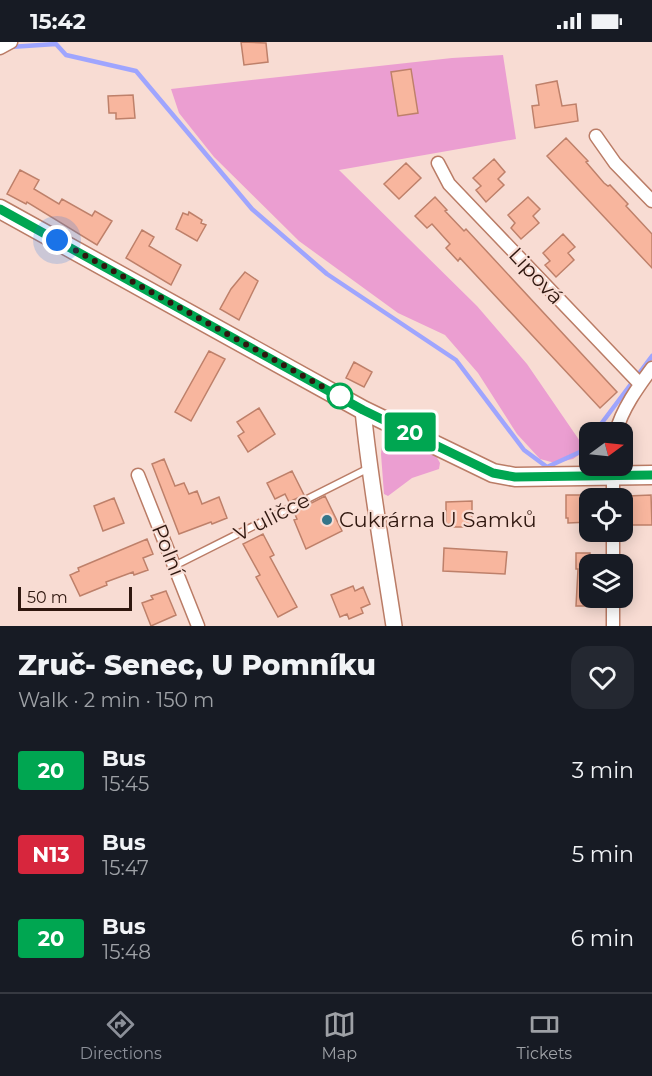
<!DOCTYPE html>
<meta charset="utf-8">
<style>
body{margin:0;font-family:Montserrat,sans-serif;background:#242831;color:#f1f3f6;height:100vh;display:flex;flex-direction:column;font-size:22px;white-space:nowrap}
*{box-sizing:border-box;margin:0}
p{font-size:20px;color:#9ea1a6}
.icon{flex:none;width:33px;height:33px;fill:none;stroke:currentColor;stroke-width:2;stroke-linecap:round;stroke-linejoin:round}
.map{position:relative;height:584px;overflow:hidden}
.panel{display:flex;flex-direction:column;background:#171b24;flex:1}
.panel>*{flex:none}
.badge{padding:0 12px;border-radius:4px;font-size:21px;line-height:39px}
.needle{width:39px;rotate:75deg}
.fabs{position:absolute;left:579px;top:380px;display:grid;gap:12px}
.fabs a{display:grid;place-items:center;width:54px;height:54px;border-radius:12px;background:#171b24;box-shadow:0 3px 15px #0003;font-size:30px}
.scale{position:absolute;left:18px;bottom:15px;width:114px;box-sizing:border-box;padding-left:6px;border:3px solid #2f170f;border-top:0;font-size:16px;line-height:21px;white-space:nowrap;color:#2f170f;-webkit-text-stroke:4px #f8dcd3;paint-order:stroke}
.you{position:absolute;width:30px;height:30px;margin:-15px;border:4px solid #fff;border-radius:50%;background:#1a73e8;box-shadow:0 0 0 9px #1a73e833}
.map>.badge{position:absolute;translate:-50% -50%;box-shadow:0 0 0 3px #fff}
.round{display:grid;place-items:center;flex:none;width:63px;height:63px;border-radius:18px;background:#242831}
.head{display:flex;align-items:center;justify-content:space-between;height:102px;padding:0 18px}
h1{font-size:28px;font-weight:800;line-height:45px}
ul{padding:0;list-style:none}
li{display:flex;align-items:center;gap:18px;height:84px;padding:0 18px}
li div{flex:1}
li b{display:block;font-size:22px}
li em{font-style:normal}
li .badge{min-width:66px;font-weight:700;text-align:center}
.status{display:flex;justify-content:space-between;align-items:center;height:42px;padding:0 30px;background:#171b24;direction:ltr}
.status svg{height:16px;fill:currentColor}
.menu{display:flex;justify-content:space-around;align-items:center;height:84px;border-top:2px solid #363941;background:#171b24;font-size:16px;color:#9ea1a6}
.menu a{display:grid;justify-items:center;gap:3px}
.menu .selected{color:#8c9099}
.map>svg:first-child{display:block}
</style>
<div class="status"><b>15:42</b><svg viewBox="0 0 49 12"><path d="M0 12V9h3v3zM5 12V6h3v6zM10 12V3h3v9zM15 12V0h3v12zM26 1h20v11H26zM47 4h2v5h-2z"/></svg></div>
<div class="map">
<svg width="652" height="584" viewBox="0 0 652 584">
<rect width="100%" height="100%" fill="#f8dcd3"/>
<path fill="#eb9ed1" d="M 503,13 L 516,97 L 339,128 L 477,264 L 527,322 L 586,408 L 573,417 L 555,421 L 540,417 L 517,392 L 478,331 L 445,293 L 398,271 L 299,199 L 214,115 L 179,71 L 171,47 L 452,16 Z
M 395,395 L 435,412 L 440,421 L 439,427 L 412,436 L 388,454 L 384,452 L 381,412 L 382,403 Z"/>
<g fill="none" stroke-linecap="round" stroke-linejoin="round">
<path stroke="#9fa5fe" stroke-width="4.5" d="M 10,5 L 56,2 L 66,13 L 136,29 L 252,167 L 327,232 L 456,318 L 524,408 L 547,425 L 580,410 L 590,397
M 595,390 L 652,314"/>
</g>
<path fill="#f8b69e" stroke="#be806a" stroke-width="1.5" d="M 241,0 L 266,1 L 268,20 L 244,23 Z
M 411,27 L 418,71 L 398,74 L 391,30 Z
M 557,39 L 562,64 L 576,62 L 578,79 L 535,86 L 532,64 L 539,63 L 536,43 Z
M 133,53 L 135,76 L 116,77 L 116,71 L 109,71 L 108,54 Z
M 566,96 L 588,119 L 586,120 L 604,141 L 608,144 L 610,143 L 628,162 L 626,164 L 652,192 L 652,226 L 547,114 Z
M 494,117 L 505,130 L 498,137 L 504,143 L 486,160 L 476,148 L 481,144 L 473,136 Z
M 406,121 L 421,136 L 399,157 L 384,142 Z
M 20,128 L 39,138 L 34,147 L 59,162 L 62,157 L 92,174 L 95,169 L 112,179 L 97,203 L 27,160 L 26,162 L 7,152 Z
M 435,155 L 447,168 L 445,169 L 464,189 L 466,187 L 617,350 L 600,366 L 460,216 L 458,219 L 446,206 L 450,202 L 432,182 L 427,186 L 415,174 Z
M 528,155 L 540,167 L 533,174 L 539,181 L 521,197 L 511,186 L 515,181 L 508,173 Z
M 189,170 L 202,178 L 201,181 L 206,183 L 197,199 L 176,187 L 183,171 L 188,173 Z
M 142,188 L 154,195 L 149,204 L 181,223 L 171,243 L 126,216 Z
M 563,192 L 575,205 L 568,211 L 574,218 L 556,235 L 545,223 L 550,219 L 543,211 Z
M 245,230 L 258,239 L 239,278 L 220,267 L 231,247 Z
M 209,309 L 225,317 L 191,379 L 175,370 Z
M 354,320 L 372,330 L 364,345 L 346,336 Z
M 259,366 L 275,392 L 248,410 L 238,394 L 244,390 L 237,380 Z
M 164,417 L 175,444 L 184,441 L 189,452 L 197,449 L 202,462 L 219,455 L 227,476 L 212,482 L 211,480 L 179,492 L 152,422 Z
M 292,429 L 304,453 L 289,460 L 285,452 L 275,457 L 267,441 Z
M 566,453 L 590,453 L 590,480 L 568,481 L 568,476 L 566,476 Z
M 651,453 L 652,483 L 628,483 L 628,454 Z
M 325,454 L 342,489 L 306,507 L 294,478 L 297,477 L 294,470 Z
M 114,456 L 124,481 L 103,489 L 94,464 Z
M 472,459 L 472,485 L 449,485 L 449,482 L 446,482 L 446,460 Z
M 263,492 L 274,513 L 270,515 L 297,565 L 278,575 L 256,535 L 260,533 L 243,502 Z
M 147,497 L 153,512 L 143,516 L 148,528 L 134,533 L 133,530 L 106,540 L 107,543 L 80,554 L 70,533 L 79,529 L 78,526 Z
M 444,506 L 507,510 L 505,532 L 443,529 Z
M 576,511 L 590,511 L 590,564 L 576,564 L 578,527 L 576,527 Z
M 353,544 L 355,549 L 363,545 L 370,562 L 361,566 L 363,571 L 349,577 L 347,572 L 340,575 L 331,553 Z
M 166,549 L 176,573 L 151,584 L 142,561 L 153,557 L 151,554 Z"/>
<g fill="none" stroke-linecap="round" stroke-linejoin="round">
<defs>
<path id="service" d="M 174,524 L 369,426"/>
<path id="minor" d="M 0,6 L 11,0
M 596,94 L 615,121 L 652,159
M 438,121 L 449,142 L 640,342
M 616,390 C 622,367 638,345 652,326
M 138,433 L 198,584
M 613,456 L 613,423
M 613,489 L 613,522
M 613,555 L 613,584"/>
<path id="tertiary" d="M 363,368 C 370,440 383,512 394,584"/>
<path id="secondary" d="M 0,167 L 363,368 L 493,431 L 515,435 L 652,433"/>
</defs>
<use href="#service" stroke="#ba7c66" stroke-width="9"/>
<use href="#minor" stroke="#ba7c66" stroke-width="15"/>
<use href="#tertiary" stroke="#ba7c66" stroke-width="18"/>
<use href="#secondary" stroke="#ba7c66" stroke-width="21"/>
<use href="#service" stroke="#fff" stroke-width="6"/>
<use href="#minor" stroke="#fff" stroke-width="12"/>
<use href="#tertiary" stroke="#fff" stroke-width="15"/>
<use href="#secondary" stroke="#fff" stroke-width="18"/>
</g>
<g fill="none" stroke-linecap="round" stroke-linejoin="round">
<defs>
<path id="line" d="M 0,167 L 363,368 L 493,431 L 515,435 L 652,433"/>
</defs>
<use href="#line" stroke="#fff" stroke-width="14"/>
<use href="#line" stroke="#00a651" stroke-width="9"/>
<path stroke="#2f170f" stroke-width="6" stroke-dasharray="0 10.8" d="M 57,198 L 345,357 L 340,354"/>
</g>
<circle fill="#fff" stroke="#00a651" stroke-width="3" cx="340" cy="354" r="12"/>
<circle fill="#357589" stroke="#f8dcd3" stroke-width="2" cx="327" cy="478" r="6"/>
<g text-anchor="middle" stroke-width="4.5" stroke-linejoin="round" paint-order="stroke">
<g font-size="21" fill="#2f170f" stroke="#f8dcd3">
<text transform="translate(536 234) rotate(47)" y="7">Lipová</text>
<text transform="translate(272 475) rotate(-27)" y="7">V uličce</text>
<text transform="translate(168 508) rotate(68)" y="7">Polní</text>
</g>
<g font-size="21" fill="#2f170f" stroke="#f8dcd3" text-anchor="start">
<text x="339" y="485">Cukrárna U Samků</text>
</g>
</g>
</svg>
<div class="fabs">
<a><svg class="needle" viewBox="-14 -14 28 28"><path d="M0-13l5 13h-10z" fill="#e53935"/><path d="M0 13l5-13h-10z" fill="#9ea1a6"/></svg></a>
<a><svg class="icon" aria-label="locate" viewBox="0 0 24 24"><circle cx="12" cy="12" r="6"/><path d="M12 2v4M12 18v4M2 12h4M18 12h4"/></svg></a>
<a><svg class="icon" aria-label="layers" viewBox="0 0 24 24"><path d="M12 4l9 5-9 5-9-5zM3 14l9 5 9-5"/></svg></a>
</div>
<div class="scale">50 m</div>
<div class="you" style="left:57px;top:198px"></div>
<b class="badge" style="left:410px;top:390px;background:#00a651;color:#fff">20</b>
</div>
<section class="panel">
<div class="head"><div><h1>Zruč- Senec, U Pomníku</h1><p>Walk · 2 min · 150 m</p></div><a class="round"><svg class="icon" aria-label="heart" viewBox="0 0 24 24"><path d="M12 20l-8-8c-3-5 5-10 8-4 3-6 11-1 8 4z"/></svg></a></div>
<ul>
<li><span class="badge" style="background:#00a651;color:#fff">20</span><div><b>Bus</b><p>15:45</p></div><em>3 min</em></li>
<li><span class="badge" style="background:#d7263d;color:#fff">N13</span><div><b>Bus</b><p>15:47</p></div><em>5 min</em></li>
<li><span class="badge" style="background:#00a651;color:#fff">20</span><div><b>Bus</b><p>15:48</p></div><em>6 min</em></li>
</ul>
</section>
<nav class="menu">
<a class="selected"><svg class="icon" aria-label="directions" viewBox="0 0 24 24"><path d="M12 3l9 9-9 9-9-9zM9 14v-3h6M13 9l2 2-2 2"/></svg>Directions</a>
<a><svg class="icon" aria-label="map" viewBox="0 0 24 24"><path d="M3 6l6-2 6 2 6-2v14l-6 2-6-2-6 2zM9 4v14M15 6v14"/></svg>Map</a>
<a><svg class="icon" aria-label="tickets" viewBox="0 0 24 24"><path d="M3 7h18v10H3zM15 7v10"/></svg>Tickets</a>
</nav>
